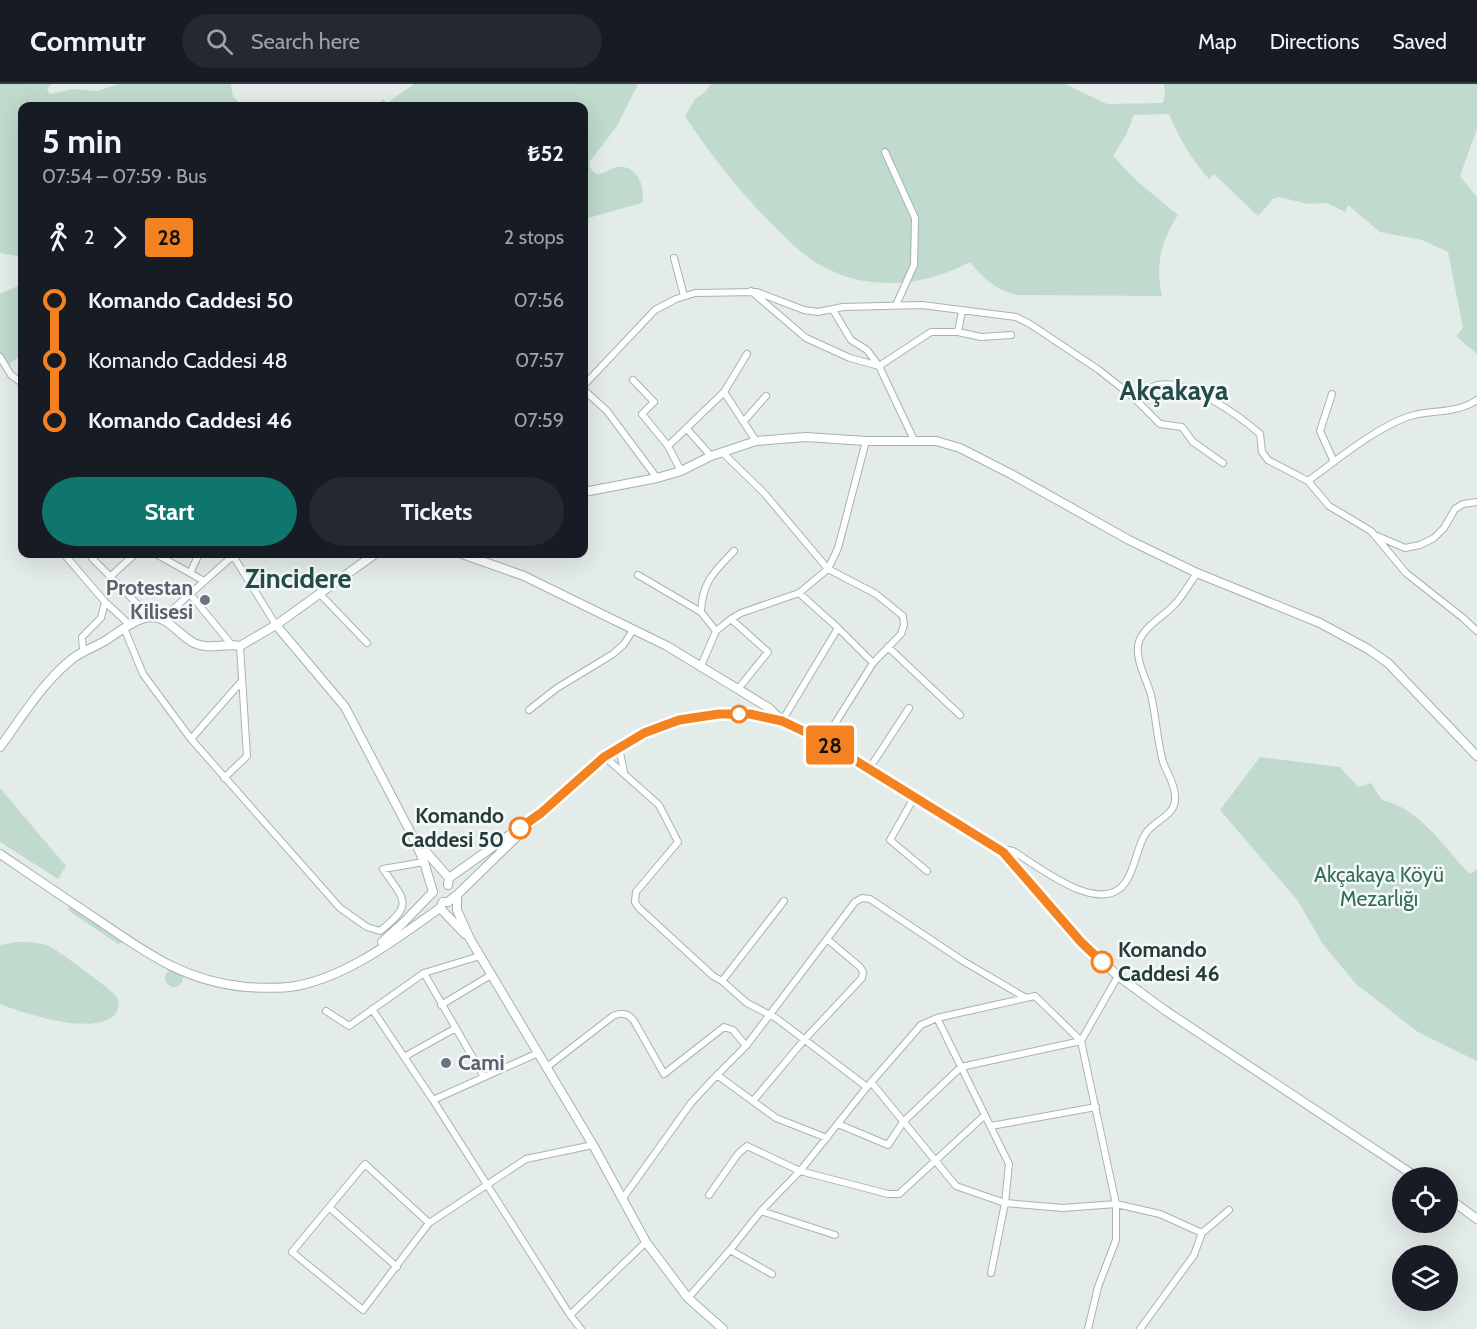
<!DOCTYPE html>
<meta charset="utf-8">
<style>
body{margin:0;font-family:Cabin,sans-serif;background:#242831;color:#f1f3f6;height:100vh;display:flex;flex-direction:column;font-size:22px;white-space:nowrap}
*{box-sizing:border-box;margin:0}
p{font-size:20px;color:#9ea1a6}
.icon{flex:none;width:33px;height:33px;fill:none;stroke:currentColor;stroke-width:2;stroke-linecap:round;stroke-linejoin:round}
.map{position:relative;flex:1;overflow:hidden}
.details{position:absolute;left:18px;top:18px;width:570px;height:456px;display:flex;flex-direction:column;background:#171b24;border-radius:12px;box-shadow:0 6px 24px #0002}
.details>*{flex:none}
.badge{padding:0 12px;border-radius:4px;font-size:21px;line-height:39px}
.controls{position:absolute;left:1392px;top:1083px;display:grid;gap:12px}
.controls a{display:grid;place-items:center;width:66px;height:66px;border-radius:50%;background:#171b24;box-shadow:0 6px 24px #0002;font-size:30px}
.map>.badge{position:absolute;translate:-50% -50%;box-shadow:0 0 0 3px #fff}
.legs{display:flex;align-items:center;gap:9px;height:66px;padding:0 24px;font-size:20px}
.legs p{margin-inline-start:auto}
.summary{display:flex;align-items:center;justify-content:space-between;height:102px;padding:0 24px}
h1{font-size:33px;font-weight:800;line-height:45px}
.action{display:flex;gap:12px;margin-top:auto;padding:12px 24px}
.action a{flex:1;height:69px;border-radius:36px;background:#0f766e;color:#fff;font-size:24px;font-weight:800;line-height:69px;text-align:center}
.action a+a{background:#242831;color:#f1f3f6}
ul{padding:0 24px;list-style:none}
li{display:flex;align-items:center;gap:21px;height:60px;font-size:22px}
li i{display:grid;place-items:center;width:9px;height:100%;margin:0 8px;background:currentColor}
li i::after{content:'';width:15px;height:15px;margin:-8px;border:4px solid;border-radius:50%;background:#171b24}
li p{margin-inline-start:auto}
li:first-child i{background:linear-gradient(#0000 50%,currentColor 0)}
li:last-child i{background:linear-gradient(currentColor 50%,#0000 0)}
header{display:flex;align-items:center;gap:36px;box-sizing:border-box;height:84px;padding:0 30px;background:#171b24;border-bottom:2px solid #363941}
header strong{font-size:28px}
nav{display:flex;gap:33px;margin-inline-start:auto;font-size:21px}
.search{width:420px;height:54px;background:#242831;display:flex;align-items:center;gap:15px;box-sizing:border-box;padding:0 21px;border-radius:33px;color:#9ea1a6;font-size:22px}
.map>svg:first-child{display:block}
</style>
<header>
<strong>Commutr</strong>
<div class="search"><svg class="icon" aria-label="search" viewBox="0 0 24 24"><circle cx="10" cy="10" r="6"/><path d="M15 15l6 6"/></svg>Search here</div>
<nav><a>Map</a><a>Directions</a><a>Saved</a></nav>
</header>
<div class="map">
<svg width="1477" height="1245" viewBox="0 0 1477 1245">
<rect width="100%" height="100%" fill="#e4ecea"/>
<path fill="#c0dace" d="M 0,0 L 51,0 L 47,5 L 50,10 L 74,5 L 98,7 L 118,0 L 231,0 L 233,13 L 243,22 L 22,22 L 22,179 L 18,172 L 0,169 Z
M 414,0 L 638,0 L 617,42 L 590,77 C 589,83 592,89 598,90 C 605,90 610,84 617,83 C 637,80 646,103 642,119 L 588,134 L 584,138 L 584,22 L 376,22 L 383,15 L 387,19 Z
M 711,0 L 1065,0 L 1107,20 L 1163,19 L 1165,10 L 1164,0 L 1477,0 L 1477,45 L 1460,92 L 1477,113 L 1477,270 L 1456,252 L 1463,244 L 1448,168 L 1422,156 L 1380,148 L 1348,121 L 1345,128 L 1327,119 L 1308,120 L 1279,113 L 1273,115 L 1258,132 L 1214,90 L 1209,95 C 1191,75 1179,54 1169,30 L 1134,31 L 1126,51 L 1113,72 L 1138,98 L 1178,131 C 1161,156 1155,182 1162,212 L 1017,211 C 996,206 983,195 970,178 C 923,203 867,208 820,181 C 804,172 791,159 778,146 C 742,111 712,73 685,32 L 695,15 L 704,9 Z
M 22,200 L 22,270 L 3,285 L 0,280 L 0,210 Z
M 1260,673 L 1340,683 L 1358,703 L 1371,699 L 1382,716 C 1421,725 1443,763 1470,790 L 1477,785 L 1477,977 L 1418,948 L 1356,900 L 1322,859 L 1298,817 L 1220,726 Z
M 0,704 L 66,782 L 58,795 L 0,758 Z
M 70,820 L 124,858 L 118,860 L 69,827 L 68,824 Z
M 16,858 C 27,858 38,858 49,862 C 56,865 115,908 117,913 C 120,920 118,925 115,931 C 93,952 25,930 0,920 L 0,861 Z
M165 894a9 9 0 1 1 18 0a9 9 0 1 1-18 0Z"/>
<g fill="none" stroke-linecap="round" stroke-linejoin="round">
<defs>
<path id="street" d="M 885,68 L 915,134 L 914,181 L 896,221
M 674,174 L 684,212
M 751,207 L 806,254 L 850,274 L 879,282 L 931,248 L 958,248 L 962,227
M 833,226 L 851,256 L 867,266 L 879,282 L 914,356
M 958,248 L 981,253 L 1011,251
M 0,273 L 11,291 L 22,299
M 633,296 L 654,318 L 642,330 L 668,362 L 681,387
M 584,301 L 655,226 L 676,215 L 695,209 L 757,208 L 804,226 L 818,228 L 843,223 L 922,221 L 1016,233 L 1030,240 L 1099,286 L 1133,313 C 1141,309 1150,303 1158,301 C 1187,294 1240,332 1260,350 L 1262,368 L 1268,376 L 1308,397 L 1329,422 L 1371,447 L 1406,489 L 1463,534 L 1477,547
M 584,306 L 607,327 L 657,394
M 724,308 L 756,357
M 1332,310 L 1320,347 L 1334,378
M 1133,313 L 1160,340 L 1182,343 L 1193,358 L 1223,379
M 744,337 L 766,312
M 687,345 L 711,372
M 668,362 L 724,308 L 747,270
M 722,368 L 764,409 L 828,485 L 876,510 L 903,532 L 904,541 L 901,550 L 873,579 L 824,657
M 1308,397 C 1337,376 1380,340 1414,331 C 1436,326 1458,329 1477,316
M 1377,452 L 1405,464 L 1420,461 L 1434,454 L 1444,444 L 1455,425 L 1463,420 L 1477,418
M 64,470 L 105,518 L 130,541
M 93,470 L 92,474 L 150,533
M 156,470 L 204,497
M 232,470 L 276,541
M 190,489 L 199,470
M 638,491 L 701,528 L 716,547
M 111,492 L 135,470
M 319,509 L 367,559
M 799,509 L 838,544 L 873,579
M 190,510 L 231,560
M 701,528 C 702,498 714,488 734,467
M 162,535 L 235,470
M 731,535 L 768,568 L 738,605
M 124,544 L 143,590 L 191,655 L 340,824 L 367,843 L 380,847 C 414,820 405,817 383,785 L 424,778
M 888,563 L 960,631
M 83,567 L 82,553 L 101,534 L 105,518
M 701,582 L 716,547 L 731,535 L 741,529 L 799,509 L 828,485 L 838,464 L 866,357
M 529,626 L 557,604 L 613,570 L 624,560 L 633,546
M 782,637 L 838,544
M 191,655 L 241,598
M 619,664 L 624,688
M 605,673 L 659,721 L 678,758 L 636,808 L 635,818 L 638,823 L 713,892 L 722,897 L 747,919 L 776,934 L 867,1003
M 869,685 L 909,624
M 224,694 L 247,672 L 240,562
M 915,712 L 890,756 L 927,787
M 1003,768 L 1008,766 L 1013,767 C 1038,782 1100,833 1125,799 C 1136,784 1136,764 1146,749 C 1155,735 1177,732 1175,712 C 1175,700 1167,689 1163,678 C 1157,656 1156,632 1151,611 C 1147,596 1136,578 1138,562 C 1140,544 1165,532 1176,519 C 1184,510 1190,499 1197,489
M 424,889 L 484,993
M 722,897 L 784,817
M 441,921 L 491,891
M 372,925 L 433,1016 L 570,1231 L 581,1245
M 326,927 L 349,942 L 424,889 L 480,872
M 937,934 L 1009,1080 L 1005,1119 L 991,1189
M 404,973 L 454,945
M 547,983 L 613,932 C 621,928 628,929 634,937 L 664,990 L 724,943 L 733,946 L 746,962
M 871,998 L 956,1102 L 1005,1119 L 1063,1124 L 1116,1120 L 1160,1130 L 1202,1149
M 433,1016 L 538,969
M 753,1017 L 804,956 L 862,894 L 863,888 L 860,883 L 827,855
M 838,1040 L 888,1061 L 903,1038 L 961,983 L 1081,957
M 991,1042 L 1096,1023
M 827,1054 L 776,1034 L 717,991 L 746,962 L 855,818 L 862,814 L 870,815 L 963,877 L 1026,914
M 709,1111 L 738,1070 L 747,1062 L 800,1087 L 888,1110 L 899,1110 L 985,1031
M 623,1114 L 691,1019 L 717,991
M 330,1124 L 397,1183
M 761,1127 L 835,1151
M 429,1139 L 365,1080 L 292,1168 L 363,1226 L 429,1139 L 526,1075 L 593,1061
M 730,1166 L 772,1190
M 688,1214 L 730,1166 L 761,1127 L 800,1087 L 867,1003 L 921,941 L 937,934 L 1035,912 L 1081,957
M 570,1231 L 646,1158
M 1088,1245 L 1098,1203 L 1116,1156 L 1116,1120 L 1081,957 L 1118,892
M 1140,1245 L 1194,1171 L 1202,1149 L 1229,1126"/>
<path id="secondary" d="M 584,408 L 657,394 L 681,387 L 711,372 L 756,357 L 806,353 L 866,357 L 936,357 L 960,364 L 1011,390 L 1129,456 L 1197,489 L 1320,539 L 1368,565 L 1388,579 L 1477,672
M 462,470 L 524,492 L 667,562 L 769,624 L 782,637
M 276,541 L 345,623 L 413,753 L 424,778 L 433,808
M 0,663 C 22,633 43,598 72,575 C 83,566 96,563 108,555 C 120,547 137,533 153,533 C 169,534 180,552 194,559 C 208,566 225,559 240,562 L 276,541 L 375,470
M 420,761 L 449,794
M 0,770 C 31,791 63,813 95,834 C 145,868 183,897 246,903 C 263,904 280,905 296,902 C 349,892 397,854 440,824 L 443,818
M 448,801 L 449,794 L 518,745
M 457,811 L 457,826 L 470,855 L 593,1061 L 646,1158 L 688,1214 L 723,1245
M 443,818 L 448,818 L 457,811 L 541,729 L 605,673 L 644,649 L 679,636 L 719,630 L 750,630 L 782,637 L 824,657 L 1003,768 L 1081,858 L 1118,892 L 1166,927 L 1418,1094
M 440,824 L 465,850
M 382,858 L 403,839 L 433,808
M 1448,1114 L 1477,1135"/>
</defs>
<use href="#street" stroke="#a7b4b2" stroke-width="8"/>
<use href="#secondary" stroke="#a1b3b1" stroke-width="10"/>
<use href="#street" stroke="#fff" stroke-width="6"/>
<use href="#secondary" stroke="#fff" stroke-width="8"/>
</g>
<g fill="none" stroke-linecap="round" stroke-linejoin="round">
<defs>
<path id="line-1" d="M 520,744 L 541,729 L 604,673 L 644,649 L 679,636 L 719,630 L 750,630 L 782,637 L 824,657 L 1003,768 L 1081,858 L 1102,878"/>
</defs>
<use href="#line-1" stroke="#fff" stroke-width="14"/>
<use href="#line-1" stroke="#f58220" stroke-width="9"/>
</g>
<g fill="#6b7280" stroke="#f4f9f8" stroke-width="2">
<circle cx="205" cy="516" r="6"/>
<circle cx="446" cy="979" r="6"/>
</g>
<g fill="#fff" stroke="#f58220" stroke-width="3">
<circle cx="739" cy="630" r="8"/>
<circle cx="520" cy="744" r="10"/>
<circle cx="1102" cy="878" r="10"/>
</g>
<g text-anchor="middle" stroke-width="5" stroke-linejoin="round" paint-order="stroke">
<g font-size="21" font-weight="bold" fill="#5b616d" stroke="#f4f9f8" text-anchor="end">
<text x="193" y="511">Protestan<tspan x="193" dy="24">Kilisesi</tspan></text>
<text x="458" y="986" text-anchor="start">Cami</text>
</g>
<g font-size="21" font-weight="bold" fill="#263c3b" stroke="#f4f9f8" text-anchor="end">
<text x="504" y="739">Komando<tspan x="504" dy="24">Caddesi 50</tspan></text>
<text x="1118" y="873" text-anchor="start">Komando<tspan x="1118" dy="24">Caddesi 46</tspan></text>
</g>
<g font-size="21" fill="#346e59" stroke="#f4f9f8">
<text x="1379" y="798">Akçakaya Köyü<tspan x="1379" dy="24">Mezarlığı</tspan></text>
</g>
<g font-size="27" font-weight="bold" fill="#244b4b" stroke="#f4f9f8">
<text x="1174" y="316">Akçakaya</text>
<text x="298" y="504">Zincidere</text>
</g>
</g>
</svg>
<div class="controls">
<a><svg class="icon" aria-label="locate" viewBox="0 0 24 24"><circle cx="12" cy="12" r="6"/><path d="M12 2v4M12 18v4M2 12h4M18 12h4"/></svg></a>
<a><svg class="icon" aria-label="layers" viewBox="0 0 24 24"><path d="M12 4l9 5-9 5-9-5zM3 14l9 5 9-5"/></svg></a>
</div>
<b class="badge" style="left:830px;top:661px;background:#f58220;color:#111">28</b>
<section class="details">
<div class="summary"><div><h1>5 min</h1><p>07:54 – 07:59 · Bus</p></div><b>₺52</b></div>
<div class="legs"><svg class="icon" aria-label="walk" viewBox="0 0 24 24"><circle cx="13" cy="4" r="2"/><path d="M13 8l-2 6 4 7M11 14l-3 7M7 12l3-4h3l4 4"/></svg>2<svg class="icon" aria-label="forward" viewBox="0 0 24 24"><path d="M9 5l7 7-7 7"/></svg><b class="badge" style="background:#f58220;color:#111">28</b><p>2 stops</p></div>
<ul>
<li><i style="color:#f58220"></i><b>Komando Caddesi 50</b><p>07:56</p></li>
<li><i style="color:#f58220"></i><span>Komando Caddesi 48</span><p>07:57</p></li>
<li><i style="color:#f58220"></i><b>Komando Caddesi 46</b><p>07:59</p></li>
</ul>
<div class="action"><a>Start</a><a>Tickets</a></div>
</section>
</div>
